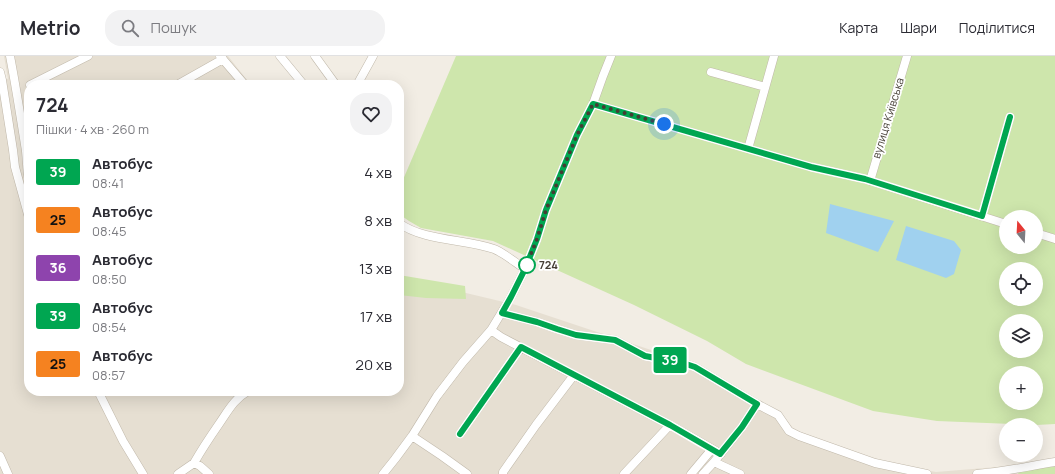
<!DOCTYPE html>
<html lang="uk">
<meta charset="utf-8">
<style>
body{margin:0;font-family:Manrope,sans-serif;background:#f2f2f3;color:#2b2b33;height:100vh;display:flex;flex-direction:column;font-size:15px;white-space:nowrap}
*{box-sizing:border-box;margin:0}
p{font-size:13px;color:#7c7c81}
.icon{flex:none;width:22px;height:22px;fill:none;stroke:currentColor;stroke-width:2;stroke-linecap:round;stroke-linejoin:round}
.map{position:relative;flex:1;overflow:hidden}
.side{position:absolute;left:24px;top:24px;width:380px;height:316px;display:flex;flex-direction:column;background:#fff;border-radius:16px;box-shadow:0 4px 16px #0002}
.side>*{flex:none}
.badge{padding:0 8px;border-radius:3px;font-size:14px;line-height:26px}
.needle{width:26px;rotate:342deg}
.tools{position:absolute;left:999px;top:154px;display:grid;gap:8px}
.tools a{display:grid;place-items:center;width:44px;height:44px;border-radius:50%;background:#fff;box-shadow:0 4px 16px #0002;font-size:20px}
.you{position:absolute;width:20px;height:20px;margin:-10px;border:3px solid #fff;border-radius:50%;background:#1a73e8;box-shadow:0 0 0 6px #1a73e833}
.map>.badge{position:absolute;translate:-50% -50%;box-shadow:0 0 0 2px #fff}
.round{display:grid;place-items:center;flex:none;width:42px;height:42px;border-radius:16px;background:#f2f2f3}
.head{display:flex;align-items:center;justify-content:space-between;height:68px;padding:0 12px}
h1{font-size:19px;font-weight:700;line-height:30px}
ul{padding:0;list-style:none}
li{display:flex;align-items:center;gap:12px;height:48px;padding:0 12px}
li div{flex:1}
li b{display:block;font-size:15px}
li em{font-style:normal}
li .badge{min-width:44px;font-weight:700;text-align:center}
header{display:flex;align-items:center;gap:24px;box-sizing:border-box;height:56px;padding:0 20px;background:#fff;border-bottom:1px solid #e1e1e2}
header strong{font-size:19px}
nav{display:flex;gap:22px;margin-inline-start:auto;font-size:14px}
.search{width:280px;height:36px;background:#f2f2f3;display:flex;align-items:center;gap:10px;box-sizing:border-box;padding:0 14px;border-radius:16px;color:#7c7c81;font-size:15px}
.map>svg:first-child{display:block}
</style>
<header>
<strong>Metrio</strong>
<div class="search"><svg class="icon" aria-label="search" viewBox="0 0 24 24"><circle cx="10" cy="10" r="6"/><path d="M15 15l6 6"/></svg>Пошук</div>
<nav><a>Карта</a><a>Шари</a><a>Поділитися</a></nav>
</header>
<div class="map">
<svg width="1055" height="418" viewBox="0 0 1055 418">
<rect width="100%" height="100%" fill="#f2ede4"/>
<path fill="#e6dfd2" d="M 4,0 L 228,0 L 251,29 L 29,29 L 29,335 L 399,335 L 399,221 L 516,249 L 696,309 L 779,356 L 795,374 L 876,405 L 936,416 L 1009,410 L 1019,415 L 1018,418 L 0,418 L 0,21 L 8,23 Z"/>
<path fill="#cee6ac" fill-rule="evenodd" d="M 456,0 L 1055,0 L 1055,368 L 1036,369 L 937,365 L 873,355 L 746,308 L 707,285 L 634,249 L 493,185 L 421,172 L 409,165 L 399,158 L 399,133 ZM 1006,161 L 1036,161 L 1036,191 L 1006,191 ZM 1006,213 L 1036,213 L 1036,243 L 1006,243 ZM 1006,265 L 1036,265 L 1036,295 L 1006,295 ZM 1006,317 L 1036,317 L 1036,347 L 1006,347 Z
M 399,219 L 465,230 L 466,243 L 426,242 L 399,239 Z
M 1055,410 L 1055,418 L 1018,418 L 1019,415 Z"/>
<path fill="#a0d1ef" d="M 830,148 L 894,165 L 878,196 L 826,177 Z
M 906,170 L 954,185 L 961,194 L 954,218 L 946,222 L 896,204 Z"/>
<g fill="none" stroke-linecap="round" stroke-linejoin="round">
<defs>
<path id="minor" d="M 10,0 C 16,31 21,63 26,95 C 27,105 27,115 29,125
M 220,0 L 245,29
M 280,0 L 304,29
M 315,0 L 336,29
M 0,16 L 2,24 L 13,94 L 15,111 L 29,162
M 711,16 L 765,31
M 30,29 L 88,0
M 177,29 L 223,3
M 357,29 L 373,0
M 593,48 L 811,111 L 865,123 L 1006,168
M 748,93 L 774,0
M 870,125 L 907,0
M 982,160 L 1010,61
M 399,167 C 423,185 465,183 494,193 C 504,197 516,207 525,213
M 1036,177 L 1055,183
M 502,257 L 537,266 L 557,273 L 576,279 L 615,284 L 645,300 L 661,303 L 677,305 L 695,311 L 757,348 L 778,359 L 789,375 L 799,380 L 875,407 L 927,418
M 491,274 L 501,281 L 670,369 L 721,398
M 98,335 L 123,385 L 143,418
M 460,378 L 521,291
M 412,380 L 442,400 L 467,418
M 0,400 L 8,418
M 194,407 C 202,393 210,381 219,368 C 228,355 234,343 248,335
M 178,418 L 194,407 L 200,410 L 209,418
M 383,418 L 395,403 L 412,380 L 437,340 L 463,306 L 491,274 L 511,241 L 525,213 L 537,183 L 546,154 L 577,79 L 593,48 L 603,20 L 611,0
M 503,418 L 503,416 L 536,369 L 574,319
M 624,418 L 670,369
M 691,418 L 712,393
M 703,418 L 714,406
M 740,418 L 714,406 L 742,371 L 757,348
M 977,418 C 1004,416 1029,410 1055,406"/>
</defs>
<use href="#minor" stroke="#c0b8aa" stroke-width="9"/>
<use href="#minor" stroke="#fff" stroke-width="8"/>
</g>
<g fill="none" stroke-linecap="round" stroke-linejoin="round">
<defs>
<path id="line" d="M 460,378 L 521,291 L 670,369 L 720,398 L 742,371 L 757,348 L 695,311 L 677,305 L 661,303 L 645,300 L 615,284 L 576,279 L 557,273 L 537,266 L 502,257 L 511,241 L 525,213 L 537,183 L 546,154 L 577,79 L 593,48 L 811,111 L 865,123 L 982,160 L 1010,61"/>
</defs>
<use href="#line" stroke="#fff" stroke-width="9"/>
<use href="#line" stroke="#00a651" stroke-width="6"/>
<path stroke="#443d34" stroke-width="4" stroke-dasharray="0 7.2" d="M 527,209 L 525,213 L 537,183 L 546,154 L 577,79 L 593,48 L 664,68"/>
</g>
<circle fill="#fff" stroke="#00a651" stroke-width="2" cx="527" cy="209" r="8"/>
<g text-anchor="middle" stroke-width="3.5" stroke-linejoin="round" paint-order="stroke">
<g font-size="11" fill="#443d34" stroke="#fff">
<text transform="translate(888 62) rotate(-73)" y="4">вулиця Київська</text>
</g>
<g font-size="11" font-weight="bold" fill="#443d34" stroke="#fff" text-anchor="start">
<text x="539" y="213">724</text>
</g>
</g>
</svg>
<div class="tools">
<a><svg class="needle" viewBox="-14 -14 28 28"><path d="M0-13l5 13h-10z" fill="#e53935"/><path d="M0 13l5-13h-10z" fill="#7c7c81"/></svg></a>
<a><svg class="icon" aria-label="locate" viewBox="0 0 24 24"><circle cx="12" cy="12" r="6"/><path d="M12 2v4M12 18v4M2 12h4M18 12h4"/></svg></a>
<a><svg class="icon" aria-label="layers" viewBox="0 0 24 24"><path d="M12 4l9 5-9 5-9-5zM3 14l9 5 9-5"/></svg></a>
<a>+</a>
<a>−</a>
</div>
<div class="you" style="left:664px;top:68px"></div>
<b class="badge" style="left:670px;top:304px;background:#00a651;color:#fff">39</b>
<section class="side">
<div class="head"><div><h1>724</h1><p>Пішки · 4 хв · 260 m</p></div><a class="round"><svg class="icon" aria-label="heart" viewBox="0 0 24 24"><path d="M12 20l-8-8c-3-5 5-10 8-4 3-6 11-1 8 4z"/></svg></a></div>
<ul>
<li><span class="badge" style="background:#00a651;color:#fff">39</span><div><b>Автобус</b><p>08:41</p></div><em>4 хв</em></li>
<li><span class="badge" style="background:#f58220;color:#111">25</span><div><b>Автобус</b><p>08:45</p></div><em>8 хв</em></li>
<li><span class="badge" style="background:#8e44ad;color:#fff">36</span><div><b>Автобус</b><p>08:50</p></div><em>13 хв</em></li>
<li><span class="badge" style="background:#00a651;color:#fff">39</span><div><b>Автобус</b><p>08:54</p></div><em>17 хв</em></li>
<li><span class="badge" style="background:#f58220;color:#111">25</span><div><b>Автобус</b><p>08:57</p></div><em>20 хв</em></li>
</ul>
</section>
</div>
